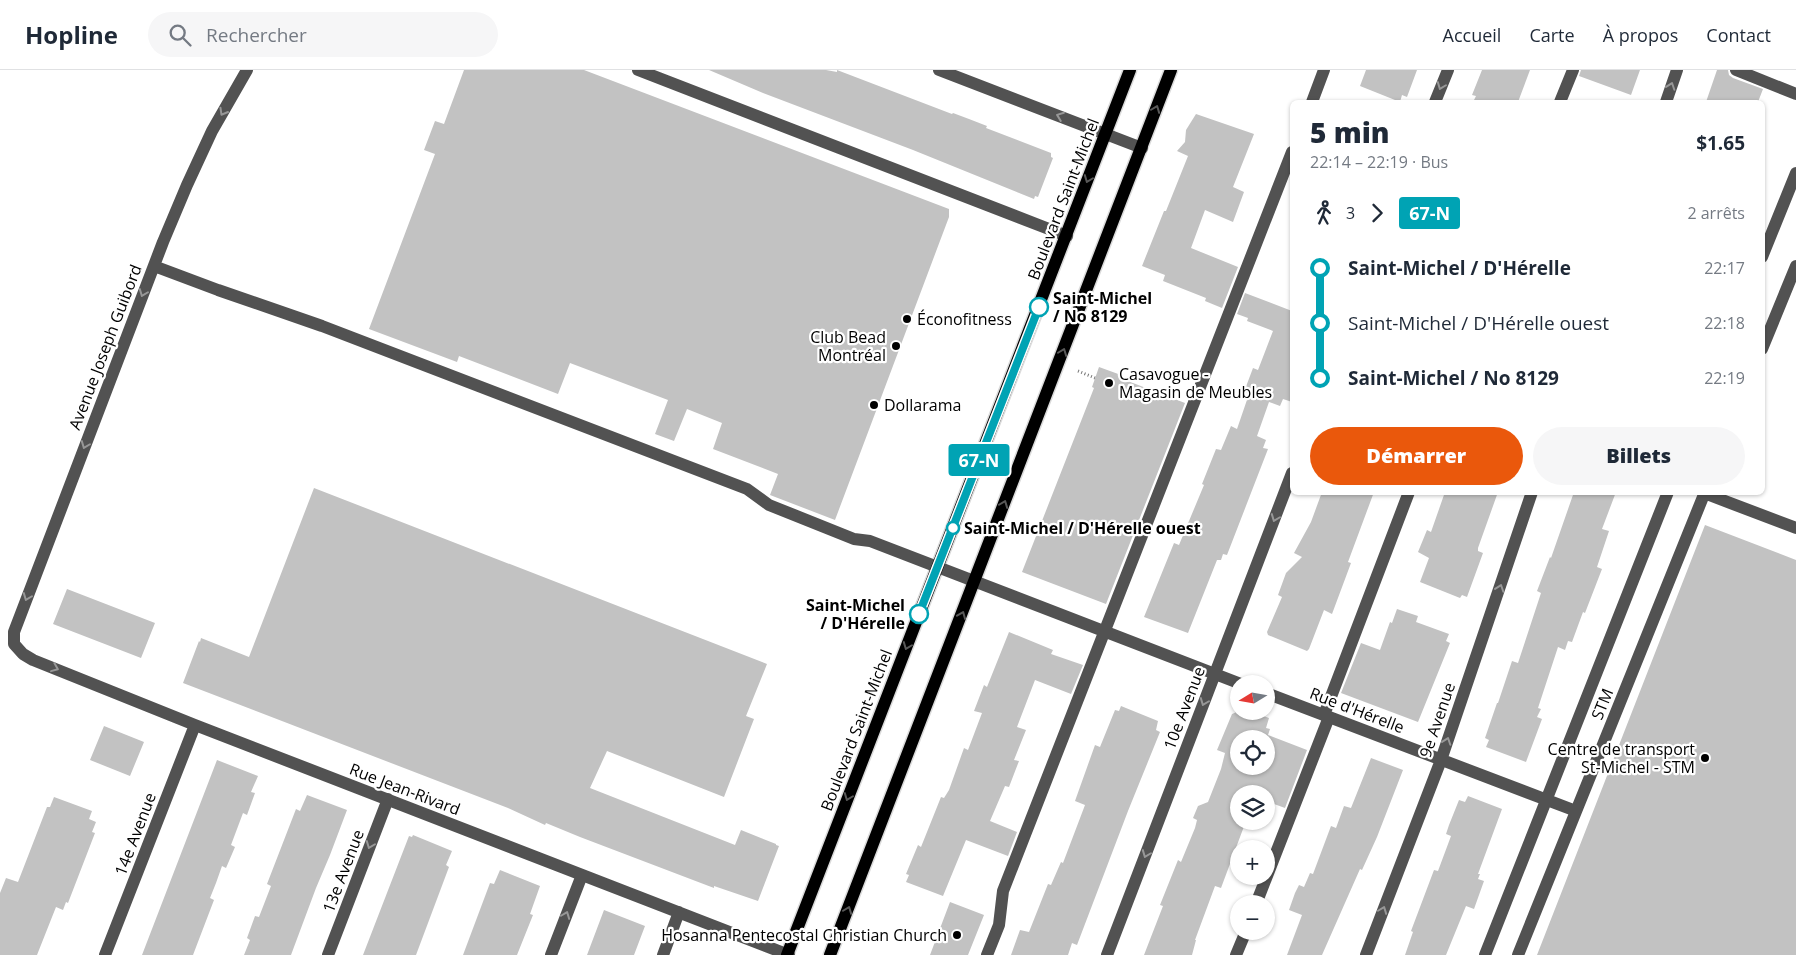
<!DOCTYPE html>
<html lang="fr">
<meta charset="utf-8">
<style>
body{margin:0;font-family:"Open Sans",sans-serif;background:#f6f6f7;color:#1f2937;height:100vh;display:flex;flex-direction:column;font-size:19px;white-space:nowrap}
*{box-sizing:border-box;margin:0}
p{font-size:16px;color:#747a83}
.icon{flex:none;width:28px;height:28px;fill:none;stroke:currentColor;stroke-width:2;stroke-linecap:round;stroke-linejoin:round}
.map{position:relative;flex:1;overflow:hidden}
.drawer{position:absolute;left:1290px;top:30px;width:475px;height:395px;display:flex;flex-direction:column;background:#fff;border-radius:8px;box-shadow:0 1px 4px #0004}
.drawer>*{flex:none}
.badge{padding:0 10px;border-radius:4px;font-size:18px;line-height:32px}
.needle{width:32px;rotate:259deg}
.buttons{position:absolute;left:1230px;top:605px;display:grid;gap:10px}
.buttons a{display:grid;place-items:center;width:45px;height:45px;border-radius:50%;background:#fff;box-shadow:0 1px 4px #0004;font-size:25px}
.map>.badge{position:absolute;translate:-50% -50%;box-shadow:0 0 0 2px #fff}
.legs{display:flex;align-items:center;gap:8px;height:55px;padding:0 20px;font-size:16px}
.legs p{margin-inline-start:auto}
.overview{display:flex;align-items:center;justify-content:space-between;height:85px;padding:0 20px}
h1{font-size:28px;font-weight:800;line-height:38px}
.action{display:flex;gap:10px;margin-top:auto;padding:10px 20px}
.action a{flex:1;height:58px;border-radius:30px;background:#ea580c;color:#fff;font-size:20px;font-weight:800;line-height:58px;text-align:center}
.action a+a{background:#f6f6f7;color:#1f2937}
ul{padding:0 20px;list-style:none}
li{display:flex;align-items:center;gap:18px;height:55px;font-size:19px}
li i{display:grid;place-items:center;width:8px;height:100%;margin:0 6px;background:currentColor}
li i::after{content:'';width:12px;height:12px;margin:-6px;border:4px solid;border-radius:50%;background:#fff}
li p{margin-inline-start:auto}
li:first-child i{background:linear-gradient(#0000 50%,currentColor 0)}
li:last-child i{background:linear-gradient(currentColor 50%,#0000 0)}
header{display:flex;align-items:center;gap:30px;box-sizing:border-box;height:70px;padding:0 25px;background:#fff;border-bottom:1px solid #e0e1e3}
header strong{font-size:24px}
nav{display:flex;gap:28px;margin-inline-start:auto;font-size:18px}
.search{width:350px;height:45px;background:#f6f6f7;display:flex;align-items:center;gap:12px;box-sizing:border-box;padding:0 18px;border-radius:28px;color:#747a83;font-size:19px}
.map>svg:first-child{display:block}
</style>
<header>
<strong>Hopline</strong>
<div class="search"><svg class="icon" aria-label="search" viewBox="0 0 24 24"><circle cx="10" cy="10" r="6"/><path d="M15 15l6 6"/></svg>Rechercher</div>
<nav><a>Accueil</a><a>Carte</a><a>À propos</a><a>Contact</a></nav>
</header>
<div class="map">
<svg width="1796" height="885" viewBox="0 0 1796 885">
<rect width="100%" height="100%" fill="#fff"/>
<path fill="#c2c2c2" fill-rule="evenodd" d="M 464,0 L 584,0 L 949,139 L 949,147 L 835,450 L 770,425 L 778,404 L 713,379 L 722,353 L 687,339 L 674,371 L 655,364 L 668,330 L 570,293 L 558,324 L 459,286 L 457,292 L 369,259 L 435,84 L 424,80 L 435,51 L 444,54 Z
M 709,0 L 826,0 L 837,2 L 837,0 L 952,44 L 953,43 L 969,49 L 987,56 L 986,58 L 1051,83 L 1051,87 L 1053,88 L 1038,127 L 1035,126 L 1034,129 L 913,80 L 763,23 Z
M 1366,0 L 1417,0 L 1407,27 L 1402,25 L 1400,32 L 1360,16 Z
M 1482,0 L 1530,0 L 1518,32 L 1473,32 L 1476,26 L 1472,25 Z
M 1581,0 L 1640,0 L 1631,25 L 1579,6 Z
M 1717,0 L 1728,0 L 1729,5 L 1733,8 L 1763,19 L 1758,32 L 1706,32 Z
M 1196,44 L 1254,64 L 1233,117 L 1244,122 L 1233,152 L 1205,140 L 1191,178 L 1238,197 L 1222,238 L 1205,231 L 1206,228 L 1163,211 L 1165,205 L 1142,196 L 1164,141 L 1166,141 L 1188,86 L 1177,81 L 1185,72 L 1186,60 Z
M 1245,223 L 1292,241 L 1292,332 L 1283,329 L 1280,336 L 1269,332 L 1257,366 L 1266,370 L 1263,378 L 1268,379 L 1227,485 L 1223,484 L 1221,490 L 1217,490 L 1188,563 L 1144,547 L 1174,473 L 1179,475 L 1204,415 L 1202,414 L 1216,379 L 1221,380 L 1231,356 L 1237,359 L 1249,324 L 1244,322 L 1253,298 L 1258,300 L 1273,261 L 1247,251 L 1248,248 L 1237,244 Z
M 1099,297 L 1121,305 L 1120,308 L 1185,333 L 1106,534 L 1022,502 L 1094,318 L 1092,317 Z
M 314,418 L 767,594 L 746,646 L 754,649 L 724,727 L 607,681 L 590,718 L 735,775 L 741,760 L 776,774 L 776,775 L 779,776 L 758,831 L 714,816 L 714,818 L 580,767 L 546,753 L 545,755 L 508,738 L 183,613 L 199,571 L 200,572 L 201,568 L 249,587 Z
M 1322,422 L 1374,422 L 1348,492 L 1351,493 L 1332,544 L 1324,540 L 1309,579 L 1307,581 L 1268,565 L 1267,562 L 1282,527 L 1278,525 L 1286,503 L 1302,487 L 1294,483 L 1311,452 Z
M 1445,422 L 1498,422 L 1478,478 L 1478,481 L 1483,483 L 1467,527 L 1462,525 L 1460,528 L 1420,512 L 1429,488 L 1418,482 L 1427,460 L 1431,462 Z
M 1574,422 L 1616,422 L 1602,459 L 1609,461 L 1597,497 L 1602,499 L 1585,543 L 1583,542 L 1572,572 L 1568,571 L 1565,580 L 1558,577 L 1538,638 L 1541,639 L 1537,647 L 1542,649 L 1526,692 L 1486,677 L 1489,670 L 1485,668 L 1497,633 L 1498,633 L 1512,591 L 1518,593 L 1541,523 L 1537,521 L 1550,487 L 1551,488 Z
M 1705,455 L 1796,490 L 1796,885 L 1537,885 Z
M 67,519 L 155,553 L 141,588 L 53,554 Z
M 1397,539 L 1418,546 L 1416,552 L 1449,564 L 1446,571 L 1450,573 L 1418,652 L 1341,623 L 1361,573 L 1380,580 L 1390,552 L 1392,553 Z
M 1009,562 L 1053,580 L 1051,584 L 1083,595 L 1071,624 L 1035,610 L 1017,657 L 1026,660 L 1014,690 L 1019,691 L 1009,717 L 1005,716 L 990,751 L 1017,762 L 1008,786 L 966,770 L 943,826 L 906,812 L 909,805 L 906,804 L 918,775 L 921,777 L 941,727 L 944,728 L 949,720 L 964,678 L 968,680 L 982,643 L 974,641 L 984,615 L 987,617 Z
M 1121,636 L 1158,651 L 1156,660 L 1160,662 L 1128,741 L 1077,875 L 1072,873 L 1068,885 L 1011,885 L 1020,860 L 1029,862 L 1048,814 L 1051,815 L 1061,792 L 1063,793 L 1085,735 L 1075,731 L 1095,675 L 1100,677 L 1115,640 L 1119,641 Z
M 1239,641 L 1250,641 L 1269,648 L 1266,658 L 1270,659 L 1268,665 L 1307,680 L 1285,738 L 1266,731 L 1266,724 L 1239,724 L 1239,751 L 1249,751 L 1246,751 L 1221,818 L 1215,816 L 1195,870 L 1196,870 L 1192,885 L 1144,885 L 1163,836 L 1160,835 L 1178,790 L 1181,792 L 1195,758 L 1197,750 L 1193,748 L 1198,736 L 1208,732 L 1221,699 L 1225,683 L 1217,680 L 1232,644 ZM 1239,669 L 1266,669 L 1266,696 L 1239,696 Z
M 104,656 L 144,672 L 130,706 L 90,690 Z
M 1371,688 L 1403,700 L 1377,767 L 1362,800 L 1360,799 L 1322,885 L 1287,885 L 1302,845 L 1289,840 L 1295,823 L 1299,815 L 1304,817 L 1310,803 L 1313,804 L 1331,756 L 1336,758 L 1344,736 L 1351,738 Z
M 217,690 L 258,706 L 251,722 L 255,723 L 247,745 L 243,743 L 231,775 L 235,777 L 226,798 L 222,796 L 216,813 L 210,828 L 214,830 L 193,885 L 142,885 Z
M 307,725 L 347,740 L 330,785 L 316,818 L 291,885 L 244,885 L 250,870 L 247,868 L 255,846 L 259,847 L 271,816 L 267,814 L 296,739 L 300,741 Z
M 1468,726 L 1502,739 L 1478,804 L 1480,804 L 1478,809 L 1484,811 L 1474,839 L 1466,836 L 1446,885 L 1405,885 L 1413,862 L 1411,861 L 1434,800 L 1438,801 L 1451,766 L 1446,764 L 1449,755 L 1459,730 L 1465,732 Z
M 54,727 L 92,741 L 89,749 L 96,752 L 92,762 L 95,763 L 68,833 L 66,832 L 63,840 L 56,837 L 37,885 L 0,885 L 0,823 L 6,808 L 18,812 L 47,737 L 50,737 Z
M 413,765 L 452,781 L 446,795 L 449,797 L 416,885 L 363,885 L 409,766 L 412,767 Z
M 500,800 L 540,816 L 530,844 L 533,845 L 517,885 L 463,885 L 490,813 L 494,814 Z
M 950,832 L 984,845 L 968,885 L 930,885 Z
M 604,840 L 645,856 L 634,885 L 587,885 Z"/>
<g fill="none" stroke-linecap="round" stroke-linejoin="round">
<defs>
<path id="major" d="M 787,885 L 1130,0
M 830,885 L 1171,0"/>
</defs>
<use href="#major" stroke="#dbdbdb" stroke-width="15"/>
<path stroke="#747474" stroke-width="3" stroke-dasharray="1 2.5" stroke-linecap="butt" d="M 1078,301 L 1095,308"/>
<path stroke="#525252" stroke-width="12" d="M 247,0 L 212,61 L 187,115 L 163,172 L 14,562 L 14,574 L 23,584 L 33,590 L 195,655 L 789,885
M 638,0 L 1067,166
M 939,0 L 1142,78
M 1736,0 L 1796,24
M 1312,32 L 1324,0
M 1435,32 L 1448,0
M 1560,32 L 1573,0
M 1666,32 L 1677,0
M 1762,187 L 1796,103
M 154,196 L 218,220 L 322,256 L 747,419 L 769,435 L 854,469 L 870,471 L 1241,614
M 1762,279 L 1796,196
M 1704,423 L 1796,458
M 1266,623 L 1576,741
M 1324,645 L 1409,422
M 1256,834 L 1329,647
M 105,885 L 195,655
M 328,885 L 388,729
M 551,885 L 582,805
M 663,885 L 679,842
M 987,885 L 999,855 L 1003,821 L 1292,82
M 1107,885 L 1292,403
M 1236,885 L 1246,861
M 1366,885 L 1441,690 L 1532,422
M 1485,885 L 1668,422
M 1518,885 L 1705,422"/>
<use href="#major" stroke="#000" stroke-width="12"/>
</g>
<defs><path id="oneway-chevron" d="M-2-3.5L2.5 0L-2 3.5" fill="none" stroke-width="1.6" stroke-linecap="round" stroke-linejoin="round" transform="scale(1.25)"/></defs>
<g stroke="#979797">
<use href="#oneway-chevron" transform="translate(1441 16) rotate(111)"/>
<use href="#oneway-chevron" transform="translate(1671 16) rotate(-71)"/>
<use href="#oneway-chevron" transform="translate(223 42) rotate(120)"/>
<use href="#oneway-chevron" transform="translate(1060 46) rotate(-159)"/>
<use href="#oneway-chevron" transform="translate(143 223) rotate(111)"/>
<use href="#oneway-chevron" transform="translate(85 375) rotate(111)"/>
<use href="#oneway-chevron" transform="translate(1275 448) rotate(111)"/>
<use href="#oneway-chevron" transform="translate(1500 518) rotate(-71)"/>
<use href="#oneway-chevron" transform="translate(27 527) rotate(111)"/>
<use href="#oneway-chevron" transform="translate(55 598) rotate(22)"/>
<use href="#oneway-chevron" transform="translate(1204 632) rotate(111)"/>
<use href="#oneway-chevron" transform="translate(1447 671) rotate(-71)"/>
<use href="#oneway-chevron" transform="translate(370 775) rotate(111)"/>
<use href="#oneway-chevron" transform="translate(1146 784) rotate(111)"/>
<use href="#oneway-chevron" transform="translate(1383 840) rotate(-69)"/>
<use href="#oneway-chevron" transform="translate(566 845) rotate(-69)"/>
</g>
<g stroke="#595959">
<use href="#oneway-chevron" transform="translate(1156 39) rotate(-69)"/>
<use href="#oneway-chevron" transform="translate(1088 109) rotate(111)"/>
<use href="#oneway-chevron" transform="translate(1063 282) rotate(-69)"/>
<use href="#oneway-chevron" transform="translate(1004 434) rotate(-69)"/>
<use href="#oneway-chevron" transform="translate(962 545) rotate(-68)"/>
<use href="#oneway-chevron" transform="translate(907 576) rotate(111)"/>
<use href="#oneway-chevron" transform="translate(848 727) rotate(111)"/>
<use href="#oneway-chevron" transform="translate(848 840) rotate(-69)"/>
</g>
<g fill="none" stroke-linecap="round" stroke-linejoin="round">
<defs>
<path id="line-1" d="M 919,544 L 1039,237"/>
</defs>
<use href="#line-1" stroke="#fff" stroke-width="11"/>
<use href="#line-1" stroke="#00a3b4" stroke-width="8"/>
</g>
<g fill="#fff" stroke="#00a3b4" stroke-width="2.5">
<circle cx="1039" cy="237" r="9"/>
<circle cx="953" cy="458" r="6"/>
<circle cx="919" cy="544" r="9"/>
</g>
<g fill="#000" stroke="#fff" stroke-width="2">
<circle cx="907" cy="249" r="5"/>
<circle cx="896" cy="276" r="5"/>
<circle cx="1109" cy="313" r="5"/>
<circle cx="874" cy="335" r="5"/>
<circle cx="1705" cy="688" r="5"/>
<circle cx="957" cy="865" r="5"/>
</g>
<g text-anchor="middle" stroke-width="4.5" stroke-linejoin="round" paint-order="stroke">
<g font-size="16" fill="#000" stroke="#fff">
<text transform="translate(1063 129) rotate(-69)" y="6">Boulevard Saint-Michel</text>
<text transform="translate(105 277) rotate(-69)" y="6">Avenue Joseph Guibord</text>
<text transform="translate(1602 634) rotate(-68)" y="6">STM</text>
<text transform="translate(1184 638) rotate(-69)" y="6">10e Avenue</text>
<text transform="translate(1357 640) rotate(21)" y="6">Rue d'Hérelle</text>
<text transform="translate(1437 650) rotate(-71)" y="6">9e Avenue</text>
<text transform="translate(856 660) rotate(-69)" y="6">Boulevard Saint-Michel</text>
<text transform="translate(405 719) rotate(21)" y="6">Rue Jean-Rivard</text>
<text transform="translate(135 764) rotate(-69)" y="6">14e Avenue</text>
<text transform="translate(343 801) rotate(-69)" y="6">13e Avenue</text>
</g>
<g font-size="16" font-weight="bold" fill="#000" stroke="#fff" text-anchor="start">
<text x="1053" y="234">Saint-Michel<tspan x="1053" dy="18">/ No 8129</tspan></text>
<text x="964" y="464">Saint-Michel / D'Hérelle ouest</text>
<text x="905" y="541" text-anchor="end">Saint-Michel<tspan x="905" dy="18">/ D'Hérelle</tspan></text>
</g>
<g font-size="16" fill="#000" stroke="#fff" text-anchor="start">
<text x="917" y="255">Éconofitness</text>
<text x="886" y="273" text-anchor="end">Club Bead<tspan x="886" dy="18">Montréal</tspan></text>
<text x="1119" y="310">Casavogue -<tspan x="1119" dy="18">Magasin de Meubles</tspan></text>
<text x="884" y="341">Dollarama</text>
<text x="1695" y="685" text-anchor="end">Centre de transport<tspan x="1695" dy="18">St-Michel - STM</tspan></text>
<text x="947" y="871" text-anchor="end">Hosanna Pentecostal Christian Church</text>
</g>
</g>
</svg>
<div class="buttons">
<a><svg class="needle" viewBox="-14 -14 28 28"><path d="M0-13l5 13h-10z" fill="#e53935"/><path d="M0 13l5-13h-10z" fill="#747a83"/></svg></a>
<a><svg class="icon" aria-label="locate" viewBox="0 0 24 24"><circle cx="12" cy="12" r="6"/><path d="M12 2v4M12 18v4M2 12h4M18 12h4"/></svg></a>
<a><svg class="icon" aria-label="layers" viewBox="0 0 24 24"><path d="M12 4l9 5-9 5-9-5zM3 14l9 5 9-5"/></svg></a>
<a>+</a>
<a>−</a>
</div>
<b class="badge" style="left:979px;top:390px;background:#00a3b4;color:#fff">67-N</b>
<section class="drawer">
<div class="overview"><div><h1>5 min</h1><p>22:14 – 22:19 · Bus</p></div><b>$1.65</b></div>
<div class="legs"><svg class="icon" aria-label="walk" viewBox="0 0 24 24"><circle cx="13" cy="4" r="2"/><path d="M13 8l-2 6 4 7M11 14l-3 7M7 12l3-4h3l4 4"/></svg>3<svg class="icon" aria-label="forward" viewBox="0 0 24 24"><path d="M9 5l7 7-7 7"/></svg><b class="badge" style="background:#00a3b4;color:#fff">67-N</b><p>2 arrêts</p></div>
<ul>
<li><i style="color:#00a3b4"></i><b>Saint-Michel / D'Hérelle</b><p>22:17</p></li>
<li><i style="color:#00a3b4"></i><span>Saint-Michel / D'Hérelle ouest</span><p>22:18</p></li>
<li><i style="color:#00a3b4"></i><b>Saint-Michel / No 8129</b><p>22:19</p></li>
</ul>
<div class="action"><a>Démarrer</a><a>Billets</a></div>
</section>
</div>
